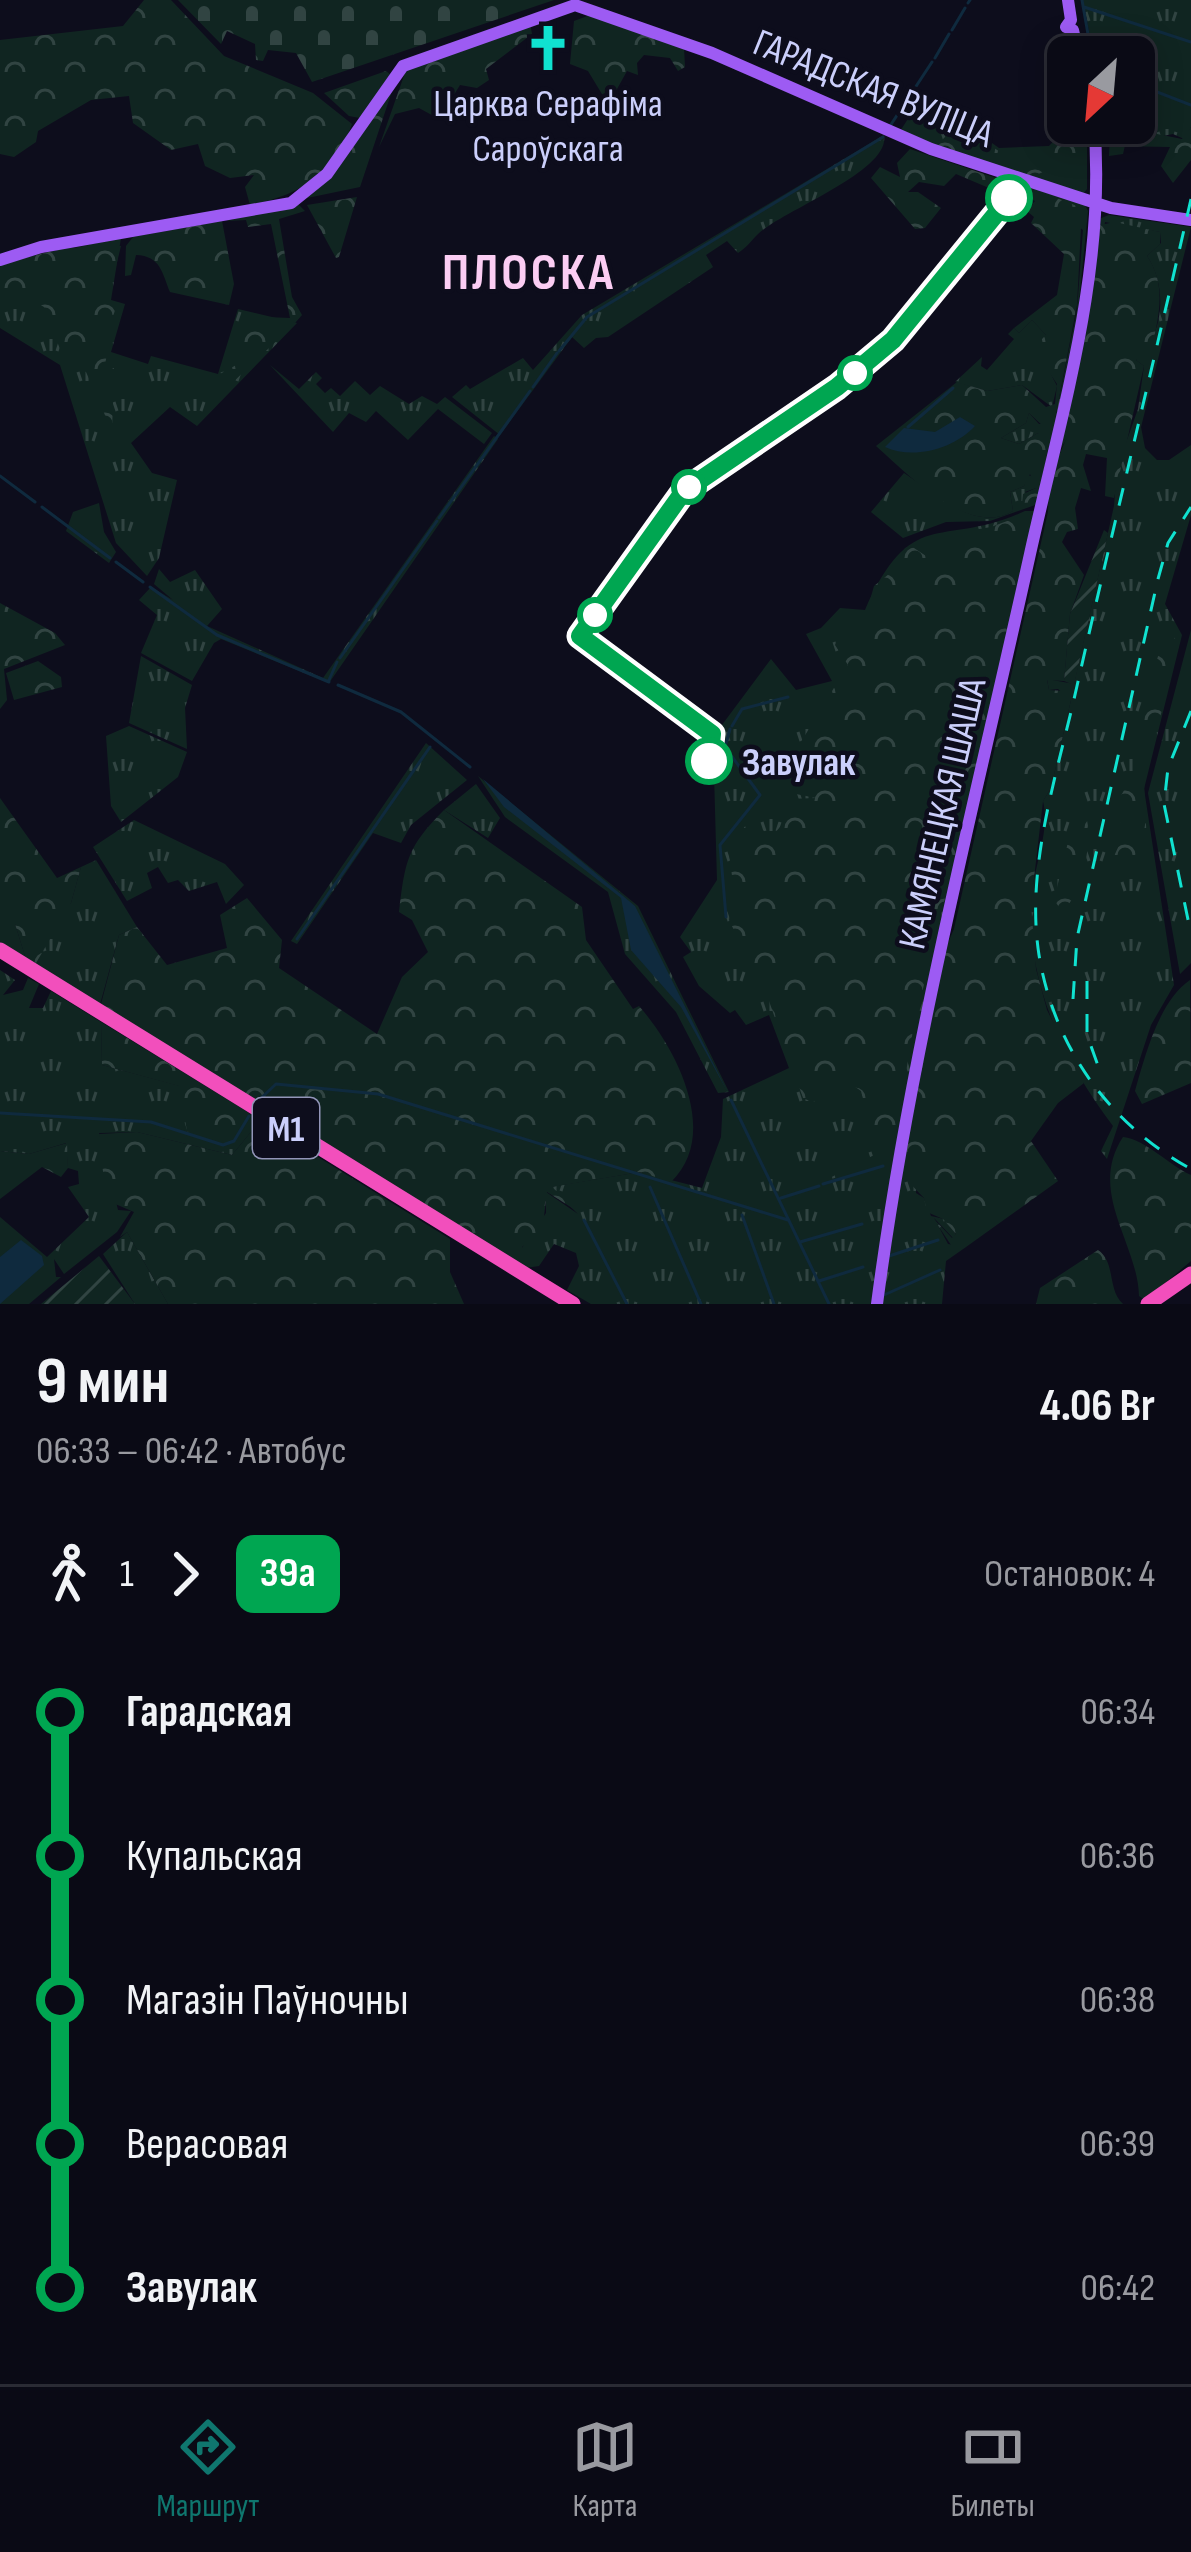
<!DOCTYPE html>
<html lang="ru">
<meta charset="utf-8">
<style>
body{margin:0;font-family:"Sofia Sans Condensed",sans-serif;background:#13131e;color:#f1f3f6;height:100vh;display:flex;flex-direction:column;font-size:45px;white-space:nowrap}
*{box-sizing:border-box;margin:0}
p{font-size:39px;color:#999aa0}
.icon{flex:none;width:66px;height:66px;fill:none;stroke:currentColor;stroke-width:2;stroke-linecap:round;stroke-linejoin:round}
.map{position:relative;height:1304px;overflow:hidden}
.side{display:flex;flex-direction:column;background:#0a0a15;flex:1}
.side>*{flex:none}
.badge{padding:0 24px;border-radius:18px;font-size:42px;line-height:78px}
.needle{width:78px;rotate:206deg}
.controls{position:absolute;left:1047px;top:36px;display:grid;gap:24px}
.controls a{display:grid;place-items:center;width:108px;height:108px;border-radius:18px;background:#0a0a15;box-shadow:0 6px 30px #0003,0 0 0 3px #2a2b34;font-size:60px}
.map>.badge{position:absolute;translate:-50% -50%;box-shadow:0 0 0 6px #fff}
.legs{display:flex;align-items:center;gap:18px;height:132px;padding:0 36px;font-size:39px}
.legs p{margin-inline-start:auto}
.head{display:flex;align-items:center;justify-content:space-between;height:204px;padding:0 36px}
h1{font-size:66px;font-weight:700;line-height:90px}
ul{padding:0 36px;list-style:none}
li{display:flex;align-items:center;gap:42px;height:144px;font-size:45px}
li i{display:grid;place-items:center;width:18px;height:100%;margin:0 15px;background:currentColor}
li i::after{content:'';width:30px;height:30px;margin:-15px;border:9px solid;border-radius:50%;background:#0a0a15}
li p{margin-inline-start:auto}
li:first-child i{background:linear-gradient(#0000 50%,currentColor 0)}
li:last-child i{background:linear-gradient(currentColor 50%,#0000 0)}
.tab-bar{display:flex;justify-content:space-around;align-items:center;height:168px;border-top:3px solid #2a2b34;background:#0a0a15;font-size:33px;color:#999aa0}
.tab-bar a{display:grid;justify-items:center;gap:6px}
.tab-bar .current{color:#0f766e}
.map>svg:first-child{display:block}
</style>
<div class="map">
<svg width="1191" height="1304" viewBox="0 0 1191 1304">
<defs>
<pattern id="grass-tufts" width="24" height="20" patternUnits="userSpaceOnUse" patternTransform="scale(3)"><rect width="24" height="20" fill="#102521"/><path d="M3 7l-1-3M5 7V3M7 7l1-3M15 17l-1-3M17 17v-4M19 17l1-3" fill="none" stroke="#314442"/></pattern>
<pattern id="forest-crowns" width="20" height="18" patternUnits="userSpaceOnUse" patternTransform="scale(3)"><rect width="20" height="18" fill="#102521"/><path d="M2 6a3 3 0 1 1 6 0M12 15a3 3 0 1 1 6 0" fill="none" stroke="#314442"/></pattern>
<pattern id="cemetery-stones" width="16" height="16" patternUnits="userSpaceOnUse" patternTransform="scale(3)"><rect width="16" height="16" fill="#102521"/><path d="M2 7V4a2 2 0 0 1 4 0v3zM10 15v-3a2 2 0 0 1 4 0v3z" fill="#314442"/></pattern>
<pattern id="garden-furrows" width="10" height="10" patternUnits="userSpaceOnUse" patternTransform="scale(3)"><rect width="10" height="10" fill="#102521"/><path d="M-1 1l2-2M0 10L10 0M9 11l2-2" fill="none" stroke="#314442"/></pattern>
</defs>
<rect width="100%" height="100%" fill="#0d0d1c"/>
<path fill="url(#grass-tufts)" d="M 1083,0 L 1191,0 L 1191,127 L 1184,139 L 1173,134 L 1116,145 L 1125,145 L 1123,154 L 1109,156 L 1110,132 L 1136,125 L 1134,57 L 1094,57 Z
M 918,103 L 948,112 L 999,148 L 1049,146 L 1071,123 L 1087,123 L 1087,189 L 1083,194 L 899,133 Z
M 884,135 C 891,171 783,210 758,234 C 751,241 747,247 738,253 L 727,241 L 706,255 L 713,267 L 608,337 L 596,338 L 584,348 L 572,337 L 500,435 L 452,397 L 466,385 L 470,389 L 523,358 L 533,370 L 582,315 Z
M 1023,184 L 1085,205 L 1088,211 L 1075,342 L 1038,504 L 990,521 L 946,522 L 903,538 L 871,512 L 904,473 C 937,494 975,533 1013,511 L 1010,492 L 1024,486 L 1028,475 L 1036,478 L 1036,488 L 1025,492 L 1037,502 L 1049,452 L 1038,433 L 1019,444 L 1001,438 L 1026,423 L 1029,413 L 1039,424 L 1054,424 L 1077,310 L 1083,230 L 1025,186 L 1018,188 Z
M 1109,215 L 1191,227 L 1141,427 L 1145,448 L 1157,460 L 1169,460 L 1191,445 L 1191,515 L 1165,604 L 1182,635 L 1144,789 L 1174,985 L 1151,1025 L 1107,1159 L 1101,1151 L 1113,1126 C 1066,1064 1027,985 1031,903 C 1032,871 1051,831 1043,801 L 1051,788 L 1071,700 L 1058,689 L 1049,690 L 1047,679 L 1074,684 L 1114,506 L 1117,468 L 1138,409 L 1144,366 L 1136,360 C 1164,336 1168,287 1147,256 L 1161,243 L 1160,232 L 1105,222 L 1063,430 L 1070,434 L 1059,451 L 928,1028 L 916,1193 L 924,1198 L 931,1216 L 944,1219 L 956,1234 L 953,1238 L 934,1218 L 948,1244 L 966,1247 L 946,1261 L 942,1304 L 879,1304 L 897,1177 L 1099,219 Z
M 121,238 L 111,300 L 125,304 L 111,352 L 148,364 L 151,356 L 218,374 L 238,309 L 297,323 L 197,426 L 170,407 L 131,443 L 152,473 L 177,480 L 159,558 L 147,576 L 116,543 L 60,365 L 0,328 L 0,264 Z
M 1032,320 L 1046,335 L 1042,357 L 1057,386 L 1052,407 L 1022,385 L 987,391 L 955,382 L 982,357 L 981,366 L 987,370 L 1014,339 L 1008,334 L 1014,328 L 1019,333 Z
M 270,365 L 299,389 L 316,372 L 322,378 L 316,384 L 325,393 L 331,388 L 340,396 L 355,381 L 370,395 L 380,386 L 409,404 L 422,396 L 437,404 L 445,397 L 492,433 L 484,444 L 438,409 L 408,440 L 376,411 L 366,422 L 349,413 L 333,432 Z
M 494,436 L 498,439 L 329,683 L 221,639 L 214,643 L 192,681 L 141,653 L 157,615 L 139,600 L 151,587 L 173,600 L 154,584 L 159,569 L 170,582 L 195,570 L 222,609 L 207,626 L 323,678 Z
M 99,503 L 104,532 L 116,552 L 109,563 L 66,531 L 73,512 Z
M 1025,511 L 1035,511 L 945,922 L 874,1304 L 591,1304 L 567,1290 L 579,1266 L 576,1253 L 554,1244 L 539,1266 L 525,1268 L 522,1248 L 546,1213 L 546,1192 L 578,1214 L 550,1187 L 640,1172 L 702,1188 L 721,1137 L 723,1099 L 789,1068 L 769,1015 L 746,1025 L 735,1010 L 730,1013 L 699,986 L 683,957 L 691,952 L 680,937 L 717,880 L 713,737 L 771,659 L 796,690 L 832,681 L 806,634 L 821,628 L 840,608 L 865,610 C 913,503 941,550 1025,511 Z
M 1191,630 L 1191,963 L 1180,974 L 1148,793 Z
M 141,656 L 192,685 L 185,708 L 187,749 L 129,723 Z
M 129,726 L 187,752 L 178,777 L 121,822 L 111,806 L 106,736 Z
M 426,743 L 467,780 L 411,825 L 401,843 L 373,833 L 297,944 L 291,941 Z
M 478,776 L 638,906 L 729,1092 L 718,1093 L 676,1012 L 625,954 L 608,892 L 505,817 Z
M 476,784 L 500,818 L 488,838 L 444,810 Z
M 134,820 L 225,864 L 244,885 L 226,904 L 217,882 L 189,891 L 178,880 L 168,883 L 158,867 L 147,873 L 152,888 L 127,901 L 93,847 Z
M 96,860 L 137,927 L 119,935 L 99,1008 L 0,946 L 0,924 L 15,924 L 25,956 L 71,903 L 81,867 Z
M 0,970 L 15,980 L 3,995 L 23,990 L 28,978 L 39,984 L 29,1008 L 43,1008 L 51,991 L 101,1022 L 102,1065 L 180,1086 L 188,1131 L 246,1111 L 260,1121 L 232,1155 L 137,1132 L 99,1133 L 118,1210 L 131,1211 L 117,1232 L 64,1274 L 54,1259 L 56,1277 L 61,1277 L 29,1304 L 0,1304 L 0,1217 L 47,1257 L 89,1217 L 68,1187 L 79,1184 L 78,1171 L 68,1168 L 66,1143 L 29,1154 L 0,1151 Z
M 127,1232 L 168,1304 L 135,1304 L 103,1254 Z"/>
<path fill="url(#forest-crowns)" d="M 144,0 L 171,0 L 224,56 L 313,93 L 352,124 C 335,174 300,195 250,205 L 245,187 L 254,175 L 230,178 L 205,166 L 198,144 L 171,150 L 133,123 L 129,96 L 91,100 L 38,131 L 36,142 L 14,157 L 0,154 L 0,40 L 123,26 Z
M 593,14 L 684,48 L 685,67 L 678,71 L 670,58 L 644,55 L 637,63 L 638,75 L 627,71 L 612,98 L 605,99 L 588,71 L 570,64 L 574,21 Z
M 530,23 L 532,34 L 486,69 L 489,80 L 477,88 L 460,85 L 439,119 L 419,108 L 395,114 L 379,147 L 406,70 Z
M 386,71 L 391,75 L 360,118 L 349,116 L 324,93 Z
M 393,88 L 360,187 L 307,198 L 306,197 Z
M 934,107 L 1000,152 L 1024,154 L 1043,172 L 1031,177 L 916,138 L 942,140 L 947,135 Z
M 1072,123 L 1083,124 L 1084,173 L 1069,188 L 1048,178 L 1046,155 Z
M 1191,127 L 1191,160 L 1173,183 L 1161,166 L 1170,147 L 1116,146 L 1112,139 L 1137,130 L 1182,139 Z
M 910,149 L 1002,180 L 1007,187 L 996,191 L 956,174 L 944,186 L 919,182 L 908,192 L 918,192 L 941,208 L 925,228 L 915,229 L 871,178 L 880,167 L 900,177 L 897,163 Z
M 1029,187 L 1082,208 L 1077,305 L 1054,424 L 1044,427 L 1029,413 L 1026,423 L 1001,438 L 1019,444 L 1038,433 L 1050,440 L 1037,502 L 1022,503 L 1023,494 L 1036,488 L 1030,474 L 1024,486 L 1010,492 L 1013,511 C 968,538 908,474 876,446 L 957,382 L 987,391 L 1022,385 L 1046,407 L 1055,404 L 1057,384 L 1033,348 L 1046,335 L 1032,320 L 1019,333 L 1014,328 L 1057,295 L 1064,254 L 1031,223 L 1034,217 L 1027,211 L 1035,201 L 1020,193 Z
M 357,197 L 339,257 L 336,258 L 307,205 Z
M 298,204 L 305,211 L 279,219 L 292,297 L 302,315 L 295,323 L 264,317 L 290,318 L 271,224 L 248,227 L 246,220 L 227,221 Z
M 222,221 L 234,284 L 229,305 L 170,292 C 162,273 161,256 136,255 L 131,275 L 125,276 L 126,246 L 133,237 Z
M 1115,222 L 1160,232 L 1160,244 L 1147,256 C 1167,285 1159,316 1151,351 L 1136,360 L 1144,366 L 1114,498 L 1105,496 L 1107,458 L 1086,454 L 1083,465 L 1091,491 L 1081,488 L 1075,508 L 1078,529 L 1067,532 L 1062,542 L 1084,575 L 1070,614 L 1064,681 L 1047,680 L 1049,690 L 1065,691 L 1071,700 L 1051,788 L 1043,801 L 1031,904 L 1036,969 L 1047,1010 L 1084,1083 L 1058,1103 L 1031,1141 L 1058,1181 L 966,1247 L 953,1248 L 933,1218 L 952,1238 L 956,1234 L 943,1219 L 927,1212 L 924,1198 L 902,1175 L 944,952 L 954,929 L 1048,512 C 1048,482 1057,457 1069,434 L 1063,430 L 1100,225 Z
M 91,244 L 121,246 L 108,299 L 116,308 L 101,347 L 108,351 L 103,372 L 114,368 L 112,431 L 86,372 L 66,365 L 44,307 L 11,287 L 0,290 L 0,264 L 69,247 L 81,250 Z
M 245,321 L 288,330 L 230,385 L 206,384 L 195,371 L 218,375 L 251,357 L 239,333 Z
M 1029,513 L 1033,518 C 1028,545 1022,571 1012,596 C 1007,607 1007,639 1004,655 L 913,1030 L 892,1156 L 888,1163 L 824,1181 L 876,1154 L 861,1091 L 854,1086 L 812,1102 L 803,1098 L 769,1001 L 729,920 L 734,890 L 728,847 L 752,818 L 751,825 L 773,835 L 787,819 L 777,822 L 773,811 L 787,813 L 788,819 L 796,813 L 785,805 L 786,799 L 816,798 L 786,792 L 782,797 L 774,786 L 848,665 L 835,645 L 846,613 L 855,618 L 843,636 L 861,632 L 874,586 L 899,566 L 909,571 L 900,558 L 905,548 L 911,546 L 926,556 L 920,539 L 991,527 Z
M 0,603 L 55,633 L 65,645 L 4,669 L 7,700 L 0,709 Z
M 1167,626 L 1179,645 L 1151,752 L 1143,761 L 1147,846 L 1128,860 L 1115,884 L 1110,865 L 1121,841 L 1119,799 L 1133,775 L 1148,690 Z
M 38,661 L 61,677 L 62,687 L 14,700 L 6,673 Z
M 0,798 L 57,878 L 81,867 L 71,903 L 36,963 L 25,956 L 15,924 L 0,924 Z
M 444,810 L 582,907 L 586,940 L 633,1009 L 639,1006 C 676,1048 721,1134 671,1182 L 640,1172 L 552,1187 L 580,1213 L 547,1192 L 542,1232 L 522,1247 L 532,1257 L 525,1268 L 100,1008 L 119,935 L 137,927 L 167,965 L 227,948 L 220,915 L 247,898 L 282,940 L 279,968 L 377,1034 L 402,977 L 428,952 L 412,920 L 399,912 C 405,861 407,847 444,810 Z
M 1085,815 C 1095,834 1082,897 1062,911 L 1054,900 L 1068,842 Z
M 1190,980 L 1191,1083 L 1142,1104 L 1135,1091 C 1145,1056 1159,1001 1190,980 Z
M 101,1022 L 246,1111 L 234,1136 L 220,1142 L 187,1131 L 179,1086 L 102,1065 Z
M 260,1121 L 450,1239 L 450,1272 L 464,1304 L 168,1304 L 127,1232 L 120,1237 L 134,1212 L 106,1200 L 99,1134 L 137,1132 L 232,1155 Z
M 1123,1137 C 1147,1140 1168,1165 1191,1175 L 1191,1261 L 1145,1300 L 1139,1296 C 1138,1243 1087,1192 1123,1137 Z
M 67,1143 L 68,1168 L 61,1177 L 42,1167 L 0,1199 L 0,1151 L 29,1154 Z
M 1098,1250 C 1116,1262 1107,1290 1123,1304 L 1036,1304 L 1040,1288 Z"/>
<path fill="url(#cemetery-stones)" d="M 178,0 L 554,0 L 312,82 L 296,53 L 268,50 L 263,61 L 256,60 L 255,44 L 227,31 L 221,44 Z"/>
<path fill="url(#garden-furrows)" d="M 1104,530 L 1108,533 L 1074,685 L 1064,681 L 1070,614 Z
M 99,1256 L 135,1304 L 41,1304 Z"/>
<path fill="#0f2a3e" d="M 960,417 L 975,426 C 954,449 913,460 885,447 L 904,428 L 935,432 Z
M 483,779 L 635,906 L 727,1091 L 681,1007 L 631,950 L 621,898 L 504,807 Z
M 21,1240 L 42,1256 L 44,1265 L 0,1304 L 0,1257 Z"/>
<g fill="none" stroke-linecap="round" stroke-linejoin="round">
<path stroke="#0f2a3e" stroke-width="3" d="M 1082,0 L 1092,57
M 968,3 L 970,0
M 1084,7 L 1191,42
M 952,30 L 965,8
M 935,58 L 949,34
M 1134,83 L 1191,105
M 890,126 L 932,62
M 559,351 L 587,317 L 883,137
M 533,387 L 557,353
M 908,427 L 953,388
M 0,476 L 35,502
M 42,507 L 110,558
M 439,518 L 530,391
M 116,562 L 143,582
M 150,587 L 217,635 L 329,682
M 340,658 L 437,521
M 329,680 L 337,662
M 338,685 L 401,712 L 470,767
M 732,726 L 742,709 L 788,697
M 726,917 L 720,845 L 760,795 L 725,747 L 730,729
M 297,939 L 430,747
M 731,1100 L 829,1304
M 258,1101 L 276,1084 L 378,1094 L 788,1220
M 0,1113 L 151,1122 L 223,1145 L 234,1141 L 249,1116
M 823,1184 L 883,1166
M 650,1187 L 701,1304
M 781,1198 L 819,1186
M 742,1215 L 774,1304
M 584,1220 L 627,1304
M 800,1242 L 862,1224
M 889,1256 L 938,1240
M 819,1281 L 863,1267
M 884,1295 L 940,1270"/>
<path stroke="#9d5bf3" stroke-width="12" d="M 1068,0 L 1071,20 L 1066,27 L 1073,30 L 1079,57
M 0,260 L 41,247 L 291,203 L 327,174 L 403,66 L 575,5 L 712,53 L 931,149 L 1111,208 L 1191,220
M 877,1304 C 910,1051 975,803 1030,554 C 1061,414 1107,268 1094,123"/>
<path stroke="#f24fbc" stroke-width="15" d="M 0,950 L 573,1304
M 1148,1304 L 1191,1274"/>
<path stroke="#10e2d0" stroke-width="3" stroke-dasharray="18 15" stroke-linecap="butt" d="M 1191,199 C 1154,362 1114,523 1077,686 C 1058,772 1025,866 1039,955 C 1054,1047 1109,1124 1191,1169
M 1191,711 L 1168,768 L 1164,804 L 1191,934
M 1087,981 L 1087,1035 L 1101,1074
M 1073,999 L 1077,938 L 1158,579 L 1168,543 L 1191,507"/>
</g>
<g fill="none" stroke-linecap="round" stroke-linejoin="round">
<defs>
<path id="line-1" d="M 709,761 L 712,734 L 580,636 L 684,491 L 837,387 L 893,340 L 1009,198"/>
</defs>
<use href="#line-1" stroke="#fff" stroke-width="27"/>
<use href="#line-1" stroke="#00a651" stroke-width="18"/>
</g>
<defs>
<symbol id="church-bare" viewBox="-9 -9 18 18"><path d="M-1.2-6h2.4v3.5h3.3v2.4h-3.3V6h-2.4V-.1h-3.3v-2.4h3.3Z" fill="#10e2d0" stroke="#0d0d1c" stroke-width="2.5" paint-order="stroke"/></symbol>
</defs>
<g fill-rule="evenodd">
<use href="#church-bare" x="515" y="15" width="66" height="66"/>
</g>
<g fill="#fff" stroke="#00a651" stroke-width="6">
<circle cx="1009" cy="198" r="21"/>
<circle cx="855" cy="373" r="15"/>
<circle cx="689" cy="487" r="15"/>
<circle cx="595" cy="615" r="15"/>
<circle cx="709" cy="761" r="21"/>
</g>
<g text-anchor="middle" stroke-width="9" stroke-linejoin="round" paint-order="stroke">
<rect fill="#0d0d1c" stroke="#9295b8" stroke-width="3" x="253" y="1098" width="66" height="60" rx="9"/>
<g font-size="36" font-weight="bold" fill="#cbcffb">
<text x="286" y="1141">М1</text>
</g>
<g font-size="39" fill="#cbcffb" stroke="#0d0d1c">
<text transform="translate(874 87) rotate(22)" y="14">ГАРАДСКАЯ ВУЛІЦА</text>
<text transform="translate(941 813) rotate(-77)" y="14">КАМЯНЕЦКАЯ ШАША</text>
</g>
<g font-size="39" fill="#cbcffb" stroke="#0d0d1c">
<text x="548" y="116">Царква Серафіма<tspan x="548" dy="45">Сароўскага</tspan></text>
</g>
<g font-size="39" font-weight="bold" fill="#cbcffb" stroke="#0d0d1c" text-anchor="start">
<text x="742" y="775">Завулак</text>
</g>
<g font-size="51" font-weight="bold" letter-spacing="3" fill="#fbcdf3" stroke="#0d0d1c">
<text x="529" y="289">ПЛОСКА</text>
</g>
</g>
</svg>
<div class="controls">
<a><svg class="needle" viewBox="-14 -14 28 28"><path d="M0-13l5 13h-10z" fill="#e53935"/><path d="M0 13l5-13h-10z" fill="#999aa0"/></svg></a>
</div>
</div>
<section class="side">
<div class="head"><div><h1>9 мин</h1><p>06:33 – 06:42 · Автобус</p></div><b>4.06 Br</b></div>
<div class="legs"><svg class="icon" aria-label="walk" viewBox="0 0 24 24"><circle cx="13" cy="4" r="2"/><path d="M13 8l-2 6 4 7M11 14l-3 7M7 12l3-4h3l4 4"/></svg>1<svg class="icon" aria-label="forward" viewBox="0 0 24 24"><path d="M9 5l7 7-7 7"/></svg><b class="badge" style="background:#00a651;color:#fff">39а</b><p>Остановок: 4</p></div>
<ul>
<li><i style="color:#00a651"></i><b>Гарадская</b><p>06:34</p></li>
<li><i style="color:#00a651"></i><span>Купальская</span><p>06:36</p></li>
<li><i style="color:#00a651"></i><span>Магазін Паўночны</span><p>06:38</p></li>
<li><i style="color:#00a651"></i><span>Верасовая</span><p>06:39</p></li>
<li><i style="color:#00a651"></i><b>Завулак</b><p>06:42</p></li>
</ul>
</section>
<nav class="tab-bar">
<a class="current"><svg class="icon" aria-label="directions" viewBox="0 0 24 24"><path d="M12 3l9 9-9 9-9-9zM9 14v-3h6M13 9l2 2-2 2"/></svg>Маршрут</a>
<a><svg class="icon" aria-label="map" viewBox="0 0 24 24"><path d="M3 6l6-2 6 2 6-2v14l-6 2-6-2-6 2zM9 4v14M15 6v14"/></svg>Карта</a>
<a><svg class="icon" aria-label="tickets" viewBox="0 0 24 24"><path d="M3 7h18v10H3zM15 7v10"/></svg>Билеты</a>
</nav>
